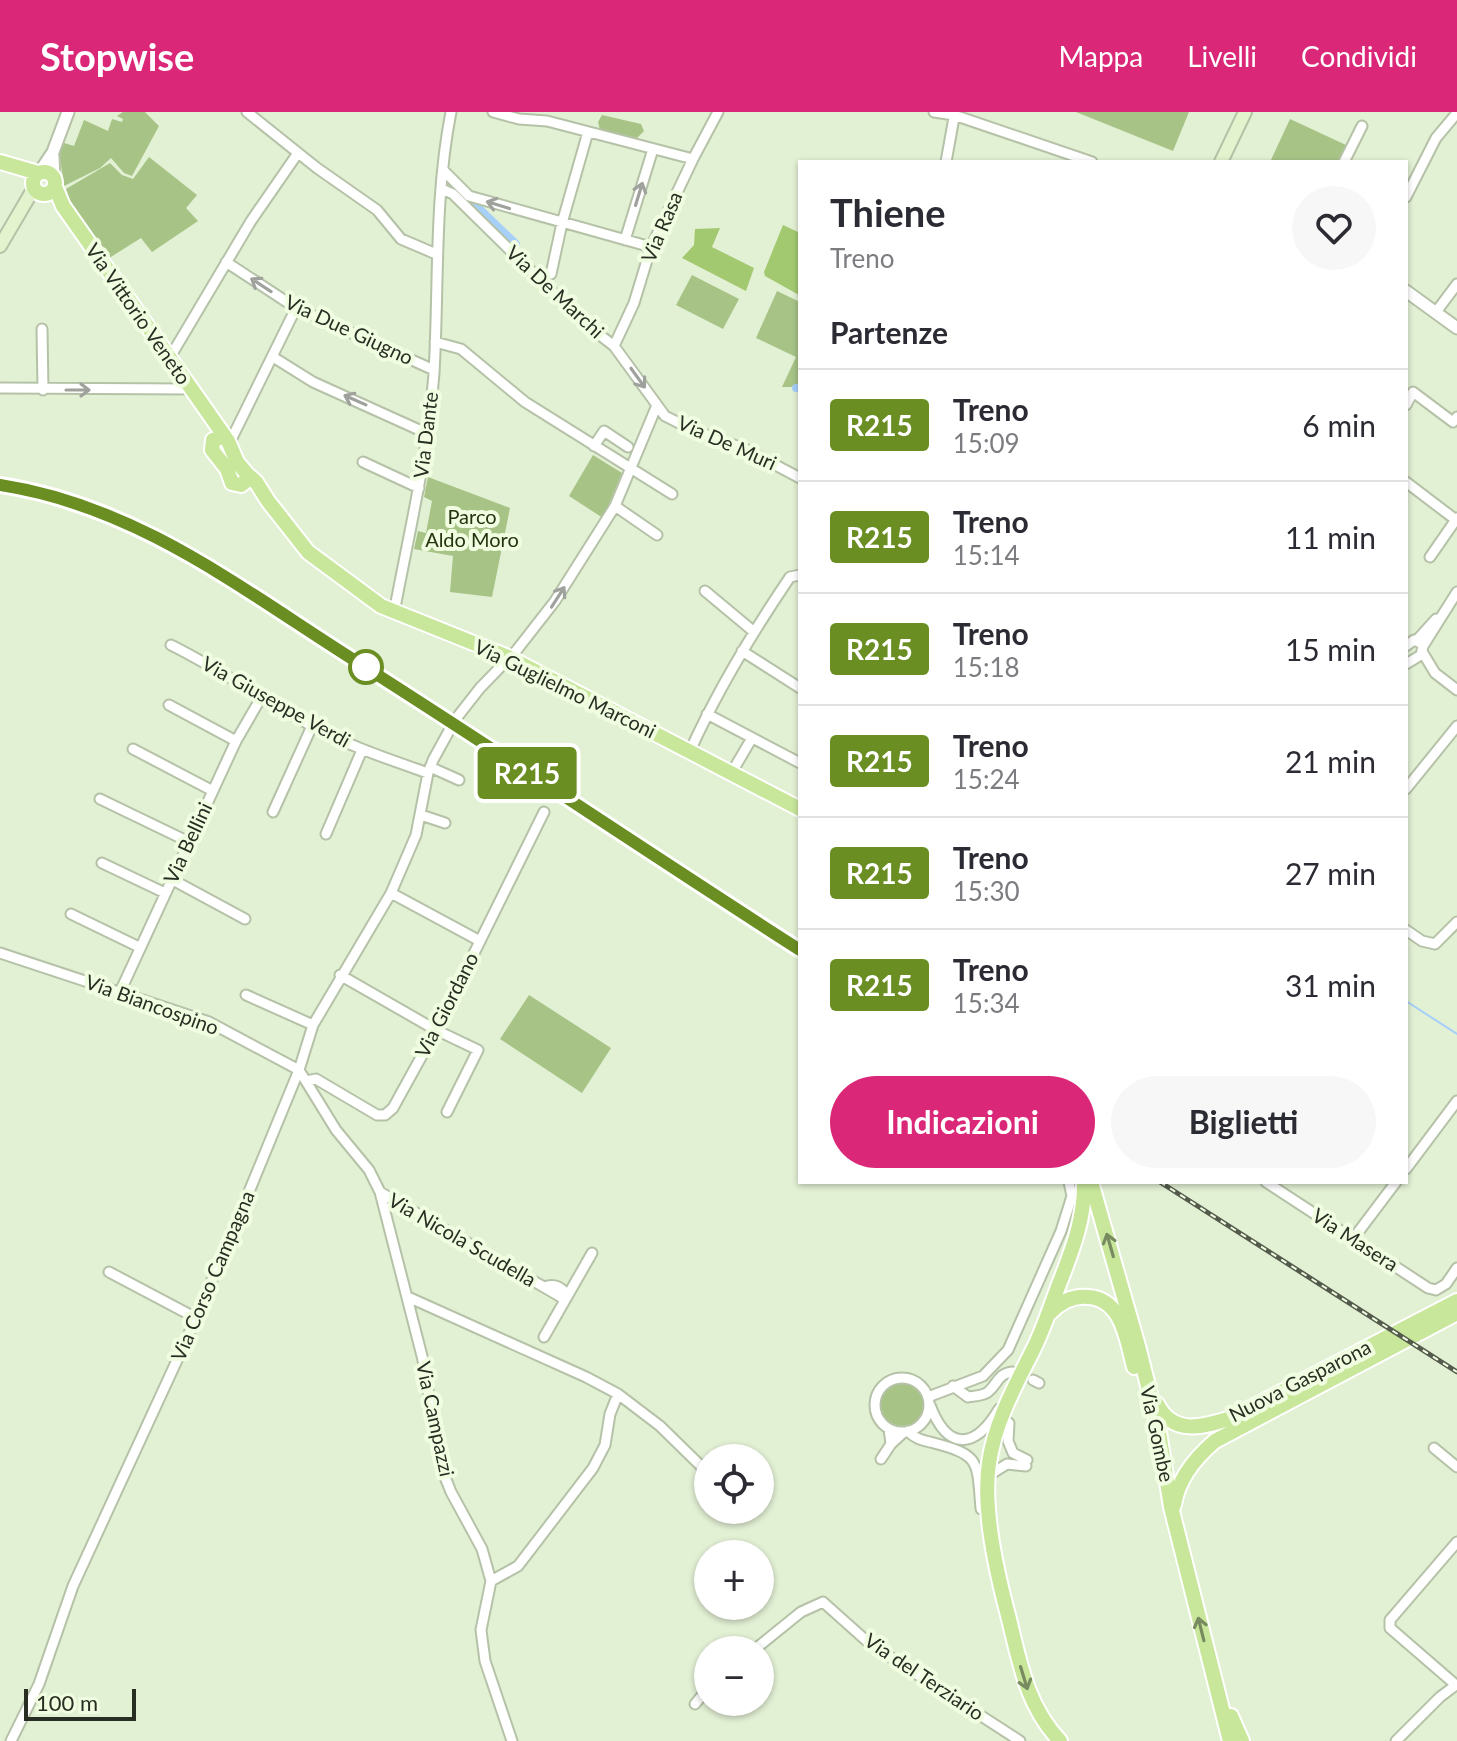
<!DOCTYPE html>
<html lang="it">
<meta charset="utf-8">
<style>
body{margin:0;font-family:Lato,sans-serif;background:#f7f7f7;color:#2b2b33;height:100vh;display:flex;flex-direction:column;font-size:30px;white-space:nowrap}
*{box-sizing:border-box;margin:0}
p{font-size:26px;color:#7c7c81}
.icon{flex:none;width:44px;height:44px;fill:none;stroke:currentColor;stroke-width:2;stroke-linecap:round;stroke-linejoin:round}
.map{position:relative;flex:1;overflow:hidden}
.drawer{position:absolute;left:798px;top:48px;width:610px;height:1024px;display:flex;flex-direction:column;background:#fff;border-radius:0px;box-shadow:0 2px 6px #0004}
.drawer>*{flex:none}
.badge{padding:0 16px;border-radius:6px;font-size:28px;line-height:52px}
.buttons{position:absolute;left:694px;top:1332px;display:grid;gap:16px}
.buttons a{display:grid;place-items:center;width:80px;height:80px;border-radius:50%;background:#fff;box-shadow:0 2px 6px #0004;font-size:40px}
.scale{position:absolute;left:24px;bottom:20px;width:112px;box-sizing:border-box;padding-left:8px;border:4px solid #292e23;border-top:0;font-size:22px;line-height:28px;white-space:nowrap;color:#292e23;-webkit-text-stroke:6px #f0fde1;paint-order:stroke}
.map>.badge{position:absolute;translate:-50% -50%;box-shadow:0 0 0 4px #fff}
h2{padding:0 32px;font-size:30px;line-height:72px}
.round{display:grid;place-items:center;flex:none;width:84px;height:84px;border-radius:42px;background:#f7f7f7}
.summary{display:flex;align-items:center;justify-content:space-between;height:136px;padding:0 32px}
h1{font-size:38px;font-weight:700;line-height:60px}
.primary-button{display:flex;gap:16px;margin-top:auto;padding:16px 32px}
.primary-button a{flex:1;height:92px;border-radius:48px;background:#db2777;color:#fff;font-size:32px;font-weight:700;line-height:92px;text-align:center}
.primary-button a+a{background:#f7f7f7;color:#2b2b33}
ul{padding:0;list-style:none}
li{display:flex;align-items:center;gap:24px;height:112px;padding:0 32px;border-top:2px solid #e1e1e2}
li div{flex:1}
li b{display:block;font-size:30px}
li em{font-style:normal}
li .badge{min-width:88px;font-weight:700;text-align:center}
header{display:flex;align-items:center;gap:48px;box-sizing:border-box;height:112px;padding:0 40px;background:#db2777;color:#fff}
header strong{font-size:38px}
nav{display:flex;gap:44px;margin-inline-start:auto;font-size:28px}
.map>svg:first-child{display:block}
</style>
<header>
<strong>Stopwise</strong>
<nav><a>Mappa</a><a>Livelli</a><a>Condividi</a></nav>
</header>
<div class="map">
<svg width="1457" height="1629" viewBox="0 0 1457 1629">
<rect width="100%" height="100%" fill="#e2f0d4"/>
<path fill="#a7c386" d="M 123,0 L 145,0 L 159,14 L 132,64 L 124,61 L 111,46 L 100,56 L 64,74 L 60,45 L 61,30 L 74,34 L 84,8 L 108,19 L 112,7 L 122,10 L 123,7 L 117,4 Z
M 1076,0 L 1189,0 L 1173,39 Z
M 602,3 L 641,12 L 644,19 L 637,26 L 600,18 L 598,10 Z
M 1290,7 L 1346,33 L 1338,50 L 1270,50 Z
M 149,45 L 197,83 L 186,96 L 198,109 L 152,140 L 141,126 L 106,148 L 73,98 L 66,77 L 110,51 L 122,63 L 133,67 Z
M 692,163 L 739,187 L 723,217 L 676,193 Z
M 777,179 L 800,190 L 800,275 L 782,275 L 796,245 L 756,226 Z
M 593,343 L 622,361 L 603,406 L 569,384 Z
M 428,365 L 510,396 L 492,485 L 450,480 L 453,444 L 414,437 L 418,419 L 426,421 L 432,389 L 424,385 Z
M 529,883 L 611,936 L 582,981 L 500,927 Z
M880 1292a22 22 0 1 1 44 0a22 22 0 1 1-44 0Z"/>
<path fill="#a3c970" d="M 783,113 L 800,121 L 799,183 L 765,164 L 764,160 Z
M 720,116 L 712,135 L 754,156 L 746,179 L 682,146 L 694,133 L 695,117 Z"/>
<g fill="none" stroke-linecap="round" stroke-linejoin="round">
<path stroke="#a6cffa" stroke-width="2" d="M 1406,889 L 1457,922"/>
<path stroke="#a6cffa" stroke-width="8" d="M 465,83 L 516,132
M 796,276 L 800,276"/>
<defs>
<path id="minor" d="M 247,0 L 317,56 L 377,98 L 401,127 L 436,142
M 493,0 L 519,7 L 547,9 L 693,47
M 934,0 L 954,3 L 1092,50
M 946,50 L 955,0
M 1344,50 L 1362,14
M 444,59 L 469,84 L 651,135
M 442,77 L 453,82 L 583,210 L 614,234 L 665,304 L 693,318 L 745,337 L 800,366
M 1406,85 L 1436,26 L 1457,1
M 625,128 L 653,37
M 226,150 L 296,196 L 434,258
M 551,162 L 562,111 L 588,20
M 1436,200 L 1457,172
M 42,217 L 43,278
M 435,230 L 461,237 L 525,290 L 672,382
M 614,234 L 634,191 L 651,135 L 693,47 L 718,0
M 273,245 L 313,270 L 426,321
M 169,247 L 251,109 L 298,41
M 0,276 L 190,277
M 1406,293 L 1413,280 L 1453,310 L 1457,305
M 229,332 L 296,196
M 594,334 L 604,319 L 628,335
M 363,350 L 419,376
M 1406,370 L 1456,408
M 615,394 L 657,423
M 1430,445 L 1457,406
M 705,479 L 753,519
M 394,501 C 409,421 428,342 434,261 C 439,174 434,86 451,0
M 1416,529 L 1436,507
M 171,533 C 221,558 264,588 312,614 C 349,634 388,647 428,661
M 1406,534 L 1414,528 L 1421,531
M 742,539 L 800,576
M 1423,541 L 1435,561 L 1457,578
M 1406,552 L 1421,543 L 1423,534 L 1457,480
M 169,593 L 236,629
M 707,602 L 800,651
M 133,637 L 213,679
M 690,639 C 718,577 752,521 790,465 L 800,463
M 430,655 L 459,668
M 732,660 L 752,626
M 1406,677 L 1457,614
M 100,687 L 189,730
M 273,700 L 312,614
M 421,703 L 445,711
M 326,722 L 362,638
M 102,751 L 165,781
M 171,767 L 245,807
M 391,781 L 480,829
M 71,802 L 139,835
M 1406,818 L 1422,829 L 1435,832 L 1457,810
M 0,841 L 209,910 L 299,958 L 336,1018 L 369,1058 L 380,1080 L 423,1248 L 441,1355 L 451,1380 L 482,1437 L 491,1469 L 481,1518 L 485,1549 L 512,1629
M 340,863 L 436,918 L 478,938 L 447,1000
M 120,880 L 236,629 L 262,584
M 246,883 L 313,913
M 306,969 L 316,967 L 377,1003 L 385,1003 L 393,996 L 436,918 L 544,700
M 1406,1057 L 1457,989
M 1266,1070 L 1428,1176 L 1436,1178 L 1446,1172 L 1457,1156
M 380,1080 L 561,1185 L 568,1183
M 1353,1127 L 1396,1070
M 109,1160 L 196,1206
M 544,1175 C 555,1171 560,1175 568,1183
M 408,1185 L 586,1265 L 618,1282 L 660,1314 L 708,1361
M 544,1225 L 592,1141
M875 1293a27 27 0 1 1 54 0a27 27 0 1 1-54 0Z
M 1033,1268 L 1039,1271
M 953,1274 L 968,1285 C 974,1284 983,1284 988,1280 C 998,1272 997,1262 1012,1260
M 928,1285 L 983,1264 L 1008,1238 L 1061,1119 L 1072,1084 L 1069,1070
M 930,1293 C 947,1338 974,1339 999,1297
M 1009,1311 L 1008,1329 L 1013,1341 L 1027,1348
M 889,1317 L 891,1332 L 904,1320
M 908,1319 C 914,1326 921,1328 930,1330 C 981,1343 977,1348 981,1397
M 1434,1336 L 1457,1355
M 881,1347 L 891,1332
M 991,1362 L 1007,1352 L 1026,1354
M 491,1469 L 518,1454 L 593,1356 L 605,1333 L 610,1302 L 618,1282
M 754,1538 L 801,1500 L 823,1490 L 870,1532 L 1020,1629
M 695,1592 L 708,1576
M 11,1629 L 39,1572 L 73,1474 L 184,1233 L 230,1126 L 299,958 L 313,913 L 391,781 L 416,723 L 428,661 L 433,648 L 455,608 L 480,576 L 516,539 L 555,489 L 615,394 L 657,293
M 1396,1629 L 1440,1585 L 1456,1573 L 1390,1516 L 1390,1508 L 1457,1430"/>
<path id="tertiary" d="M 53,44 L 54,66
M 39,61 L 53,40 L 68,0
M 1406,179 L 1457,216"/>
<path id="secondary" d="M 1221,50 L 1245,0
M 0,134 L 34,76"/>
<path id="primary" d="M 0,50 L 38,61
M33 71a11 11 0 1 1 22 0a11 11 0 1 1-22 0Z
M 55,75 L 63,94 L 228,329 L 237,350 L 247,362 L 246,369 L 241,373 L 232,371 L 227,357 L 212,338 L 213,328 L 223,325
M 247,362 L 256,370 L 268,389 L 308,440 L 381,494 L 508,545 L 800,697
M 1091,1070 L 1138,1234 L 1158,1314 L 1171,1395 L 1230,1629
M 1050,1201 C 1061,1189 1073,1183 1089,1185 C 1123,1188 1127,1229 1134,1255
M 1157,1292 C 1173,1324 1203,1315 1231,1306 L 1457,1189
M 1174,1393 C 1178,1367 1195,1346 1215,1329 L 1457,1201
M 1231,1604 L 1242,1629
M 1060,1629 C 1027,1594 1020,1552 1009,1507 C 997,1462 982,1398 989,1351 C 995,1310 1015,1274 1033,1238 C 1043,1218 1050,1196 1058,1175 C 1071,1141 1085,1108 1084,1070"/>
</defs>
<use href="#minor" stroke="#b5c2a7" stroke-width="13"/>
<use href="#tertiary" stroke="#b5c2a7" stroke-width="15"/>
<use href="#secondary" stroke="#b5c2a7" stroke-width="16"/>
<use href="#primary" stroke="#fff" stroke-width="18"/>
<use href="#minor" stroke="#fff" stroke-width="9"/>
<use href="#tertiary" stroke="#fff" stroke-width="11"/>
<use href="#secondary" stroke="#e3f3cd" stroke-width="12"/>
<use href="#primary" stroke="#c8e79b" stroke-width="14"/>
<defs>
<path id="rail" d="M 0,373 C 139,394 249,481 364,555 C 510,648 655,744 800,838
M 1160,1070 L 1457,1260"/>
</defs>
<use href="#rail" stroke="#545b4c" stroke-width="5"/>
<use href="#rail" stroke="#f0fde1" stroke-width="2" stroke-dasharray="6" stroke-linecap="butt"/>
</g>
<defs><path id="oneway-shaft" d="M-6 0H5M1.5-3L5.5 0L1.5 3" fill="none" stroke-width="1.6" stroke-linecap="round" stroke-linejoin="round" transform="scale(2)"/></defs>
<g stroke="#9fa19c">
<use href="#oneway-shaft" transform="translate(639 82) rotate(-73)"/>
<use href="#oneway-shaft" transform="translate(498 93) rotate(-163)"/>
<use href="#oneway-shaft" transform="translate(261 173) rotate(-147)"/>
<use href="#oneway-shaft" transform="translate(638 266) rotate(54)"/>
<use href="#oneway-shaft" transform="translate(78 278)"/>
<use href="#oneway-shaft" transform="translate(355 288) rotate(-156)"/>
<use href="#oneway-shaft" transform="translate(558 485) rotate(-57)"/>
</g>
<g stroke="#788a5f">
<use href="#oneway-shaft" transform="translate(1110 1133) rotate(-106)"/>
<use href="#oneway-shaft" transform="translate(1201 1517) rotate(-104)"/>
<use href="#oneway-shaft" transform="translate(1024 1566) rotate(73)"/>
</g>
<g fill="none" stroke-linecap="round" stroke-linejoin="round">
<defs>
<path id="line" d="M 0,373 C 137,394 240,476 354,548 C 504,643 650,742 800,838"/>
</defs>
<use href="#line" stroke="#fff" stroke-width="18"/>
<use href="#line" stroke="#6b8e23" stroke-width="12"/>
</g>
<circle fill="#fff" stroke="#6b8e23" stroke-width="4" cx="366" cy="555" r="16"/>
<g text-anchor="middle" stroke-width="8" stroke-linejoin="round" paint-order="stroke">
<g font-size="20" fill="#292e23" stroke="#f0fde1">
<text transform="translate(662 115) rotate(-67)" y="7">Via Rasa</text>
<text transform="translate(555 180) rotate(43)" y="7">Via De Marchi</text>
<text transform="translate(138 202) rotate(55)" y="7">Via Vittorio Veneto</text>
<text transform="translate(349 218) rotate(25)" y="7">Via Due Giugno</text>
<text transform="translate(426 323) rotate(-83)" y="7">Via Dante</text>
<text transform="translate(727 331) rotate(24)" y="7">Via De Muri</text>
<text transform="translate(565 577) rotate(26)" y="7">Via Guglielmo Marconi</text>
<text transform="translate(276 590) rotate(29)" y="7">Via Giuseppe Verdi</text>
<text transform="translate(188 731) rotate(-65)" y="7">Via Bellini</text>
<text transform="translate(152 893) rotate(20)" y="7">Via Biancospino</text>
<text transform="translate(447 893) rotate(-63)" y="7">Via Giordano</text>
<text transform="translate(462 1128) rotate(30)" y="7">Via Nicola Scudella</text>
<text transform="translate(1355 1128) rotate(33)" y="7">Via Masera</text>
<text transform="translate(213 1164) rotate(-67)" y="7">Via Corso Campagna</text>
<text transform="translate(1300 1269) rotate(-27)" y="7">Nuova Gasparona</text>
<text transform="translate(435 1307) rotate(78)" y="7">Via Campazzi</text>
<text transform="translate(1157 1322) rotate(78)" y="7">Via Gombe</text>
<text transform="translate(924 1565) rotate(34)" y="7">Via del Terziario</text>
</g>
<g font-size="20" fill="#25340f" stroke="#f0fde1">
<text x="472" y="412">Parco<tspan x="472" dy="23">Aldo Moro</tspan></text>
</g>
</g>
</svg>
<div class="buttons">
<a><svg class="icon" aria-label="locate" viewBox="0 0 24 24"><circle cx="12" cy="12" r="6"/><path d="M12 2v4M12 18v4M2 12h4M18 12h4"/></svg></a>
<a>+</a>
<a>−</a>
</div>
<div class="scale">100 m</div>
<b class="badge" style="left:527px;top:661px;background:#6b8e23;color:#fff">R215</b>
<section class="drawer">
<div class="summary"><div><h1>Thiene</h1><p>Treno</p></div><a class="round"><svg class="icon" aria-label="heart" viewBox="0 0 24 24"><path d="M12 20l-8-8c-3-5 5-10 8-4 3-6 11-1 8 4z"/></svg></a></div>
<h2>Partenze</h2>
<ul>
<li><span class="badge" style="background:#6b8e23;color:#fff">R215</span><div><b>Treno</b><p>15:09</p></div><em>6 min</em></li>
<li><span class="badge" style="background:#6b8e23;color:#fff">R215</span><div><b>Treno</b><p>15:14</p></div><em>11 min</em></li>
<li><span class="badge" style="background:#6b8e23;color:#fff">R215</span><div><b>Treno</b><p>15:18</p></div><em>15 min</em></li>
<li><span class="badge" style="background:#6b8e23;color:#fff">R215</span><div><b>Treno</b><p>15:24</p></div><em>21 min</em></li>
<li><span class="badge" style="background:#6b8e23;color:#fff">R215</span><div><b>Treno</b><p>15:30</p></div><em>27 min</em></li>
<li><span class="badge" style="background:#6b8e23;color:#fff">R215</span><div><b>Treno</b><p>15:34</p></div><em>31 min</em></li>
</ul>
<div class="primary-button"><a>Indicazioni</a><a>Biglietti</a></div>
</section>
</div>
